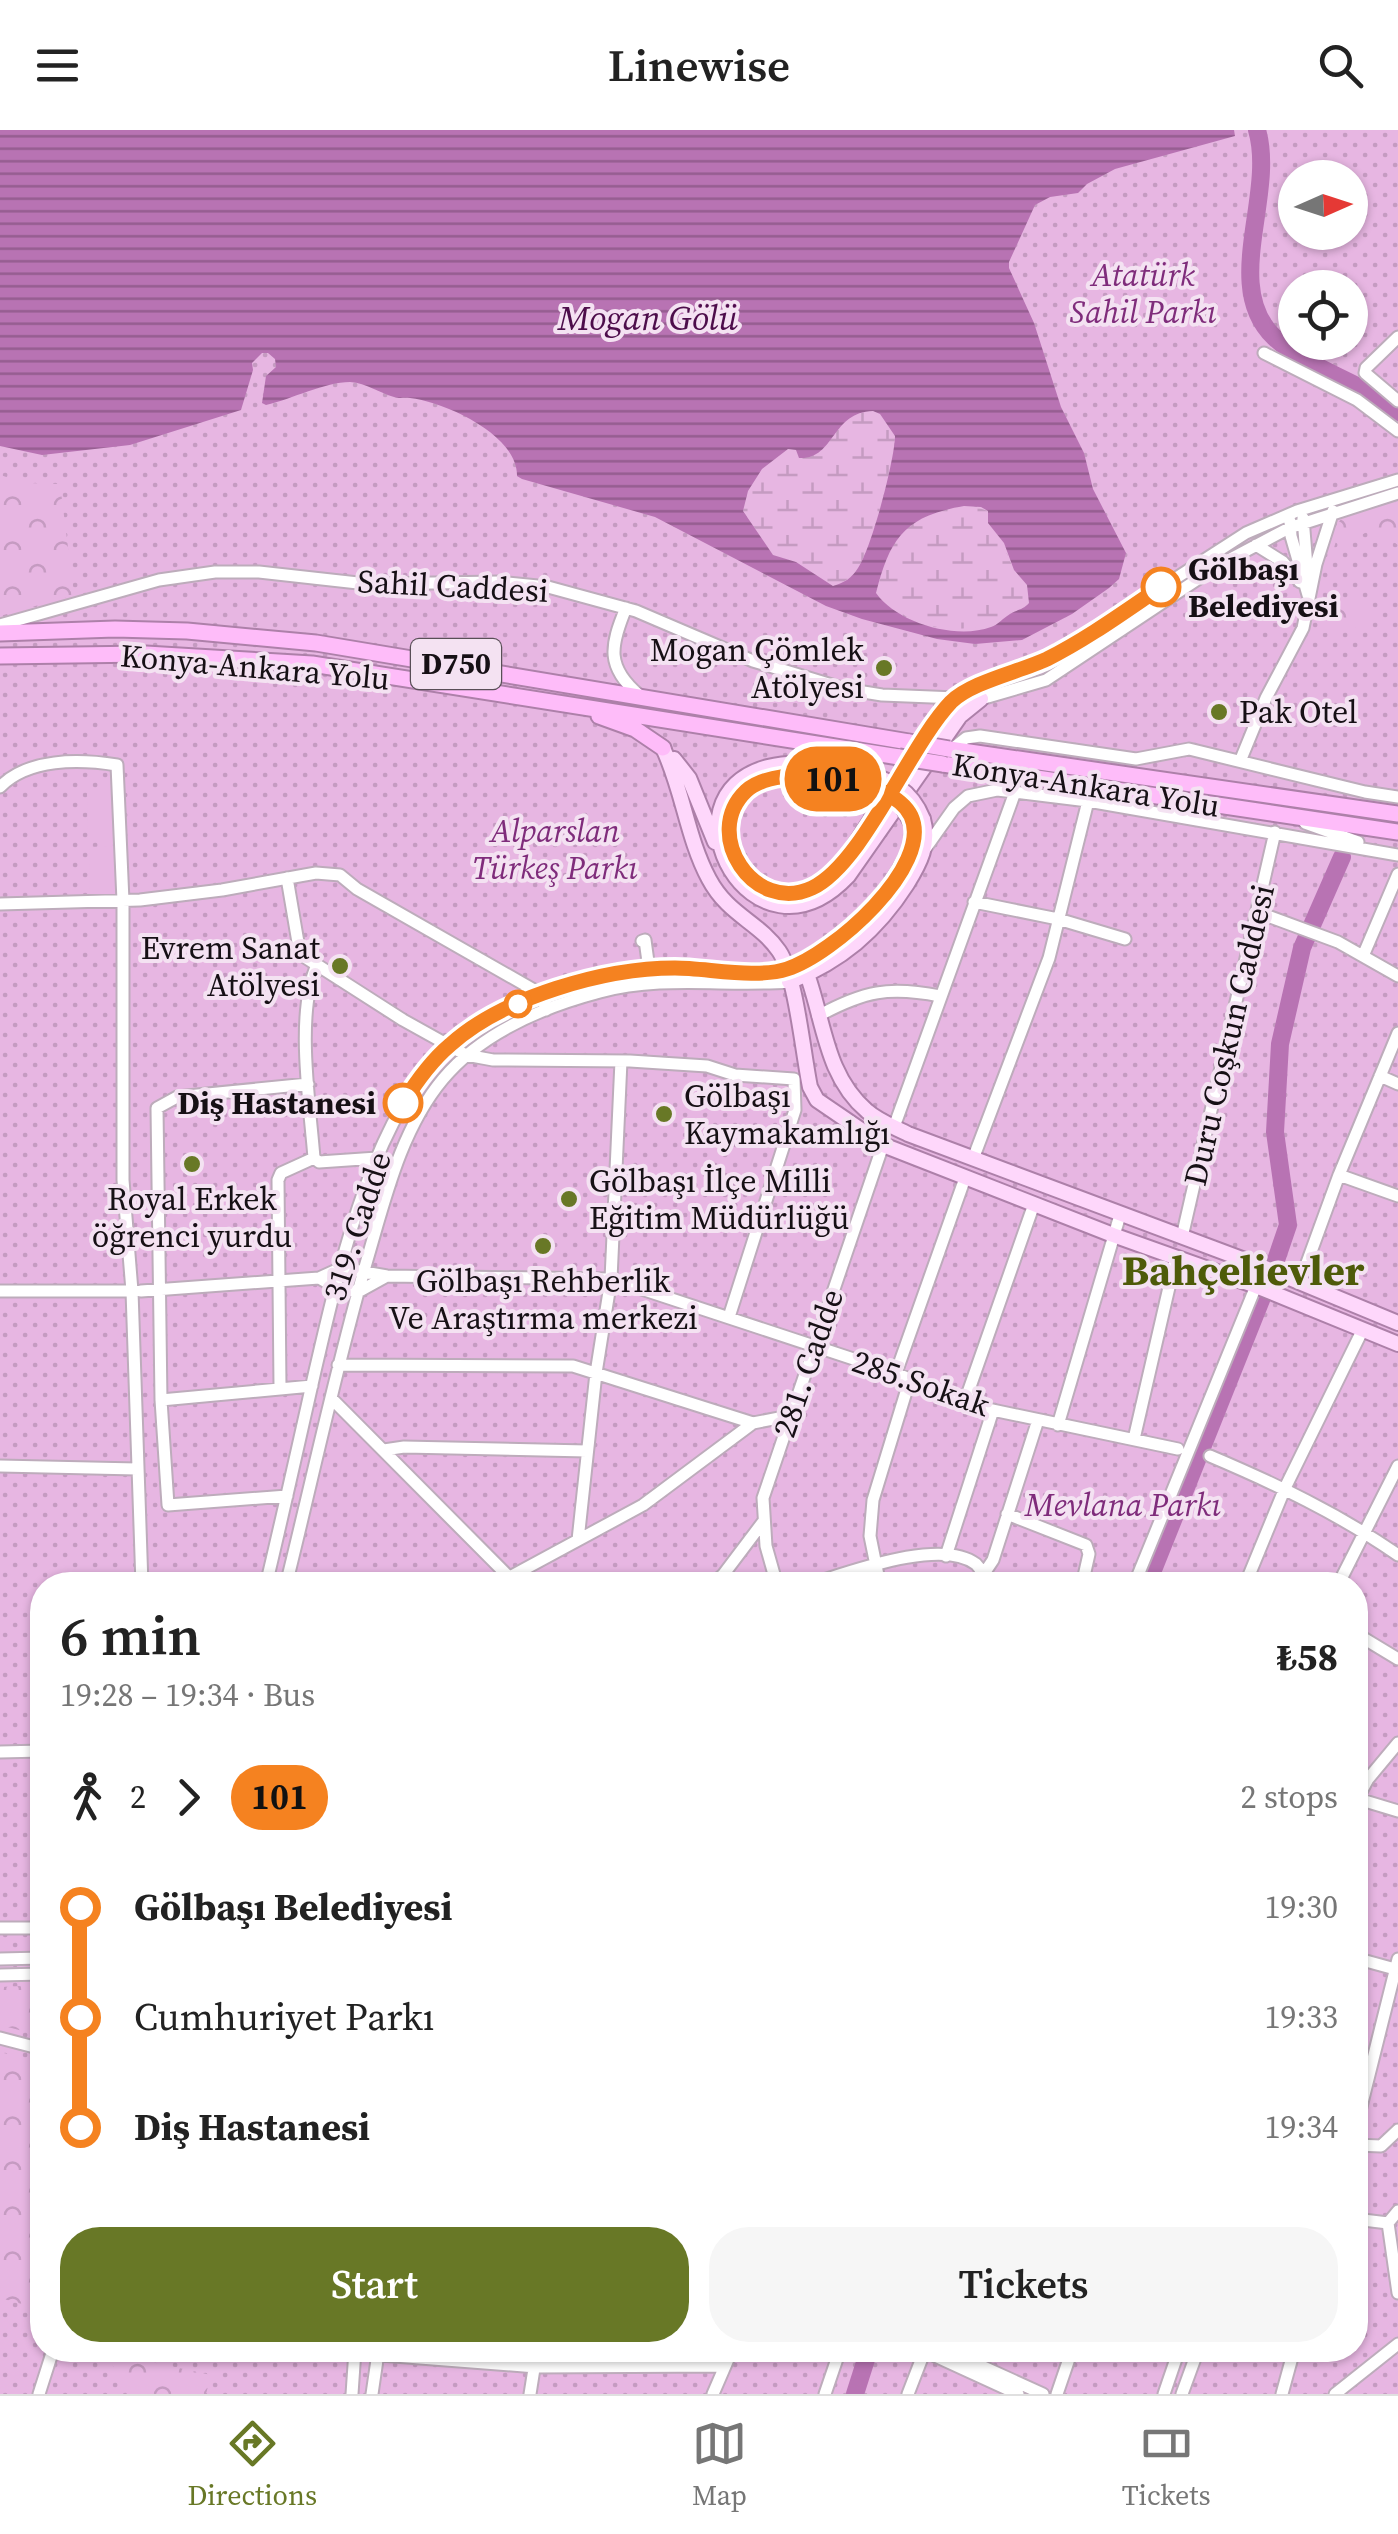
<!DOCTYPE html>
<meta charset="utf-8">
<style>
body{margin:0;font-family:"Source Serif 4",serif;background:#f6f6f6;color:#222;height:100vh;display:flex;flex-direction:column;font-size:38px;white-space:nowrap}
*{box-sizing:border-box;margin:0}
p{font-size:32px;color:#767676}
.icon{flex:none;width:55px;height:55px;fill:none;stroke:currentColor;stroke-width:2;stroke-linecap:round;stroke-linejoin:round}
.map{position:relative;flex:1;overflow:hidden}
.drawer{position:absolute;left:30px;top:1442px;width:1338px;height:790px;display:flex;flex-direction:column;background:#fff;border-radius:40px;box-shadow:0 2px 8px #0004}
.drawer>*{flex:none}
.badge{padding:0 20px;border-radius:32px;font-size:35px;line-height:65px}
.needle{width:65px;rotate:87deg}
.buttons{position:absolute;left:1278px;top:30px;display:grid;gap:20px}
.buttons a{display:grid;place-items:center;width:90px;height:90px;border-radius:50%;background:#fff;box-shadow:0 2px 8px #0004;font-size:50px}
.map>.badge{position:absolute;translate:-50% -50%;box-shadow:0 0 0 5px #fff}
.legs{display:flex;align-items:center;gap:15px;height:110px;padding:0 30px;font-size:32px}
.legs p{margin-inline-start:auto}
.summary{display:flex;align-items:center;justify-content:space-between;height:170px;padding:0 30px}
h1{font-size:55px;font-weight:600;line-height:75px}
.primary-button{display:flex;gap:20px;margin-top:auto;padding:20px 30px}
.primary-button a{flex:1;height:115px;border-radius:40px;background:#687826;color:#fff;font-size:40px;font-weight:600;line-height:115px;text-align:center}
.primary-button a+a{background:#f6f6f6;color:#222}
ul{padding:0 30px;list-style:none}
li{display:flex;align-items:center;gap:35px;height:110px;font-size:38px}
li i{display:grid;place-items:center;width:15px;height:100%;margin:0 12px;background:currentColor}
li i::after{content:'';width:25px;height:25px;margin:-12px;border:8px solid;border-radius:50%;background:#fff}
li p{margin-inline-start:auto}
li:first-child i{background:linear-gradient(#0000 50%,currentColor 0)}
li:last-child i{background:linear-gradient(currentColor 50%,#0000 0)}
header{display:flex;justify-content:space-between;align-items:center;height:130px;padding:0 30px;background:#fff;font-size:45px;font-weight:600}
.dock{display:flex;justify-content:space-around;align-items:center;height:140px;border-top:2px solid #e0e0e0;background:#fff;font-size:28px;color:#767676}
.dock a{display:grid;justify-items:center;gap:5px}
.dock .active{color:#687826}
.map>svg:first-child{display:block}
</style>
<header><svg class="icon" aria-label="menu" viewBox="0 0 24 24"><path d="M4 6h16M4 12h16M4 18h16"/></svg>Linewise<svg class="icon" aria-label="search" viewBox="0 0 24 24"><circle cx="10" cy="10" r="6"/><path d="M15 15l6 6"/></svg></header>
<div class="map">
<svg width="1398" height="2264" viewBox="0 0 1398 2264">
<defs>
<pattern id="grass-dots" width="8" height="8" patternUnits="userSpaceOnUse" patternTransform="scale(2.5)"><rect width="8" height="8" fill="#e7b6e2"/><path d="M2 2h.1M6 6h.1" fill="none" stroke="#c59bc1" stroke-width="1.8" stroke-linecap="round"/></pattern>
<pattern id="forest-crowns" width="20" height="18" patternUnits="userSpaceOnUse" patternTransform="scale(2.5)"><rect width="20" height="18" fill="#e7b6e2"/><path d="M2 6a3 3 0 1 1 6 0M12 15a3 3 0 1 1 6 0" fill="none" stroke="#c59bc1"/></pattern>
<pattern id="wetland-marsh" width="20" height="14" patternUnits="userSpaceOnUse" patternTransform="scale(2.5)"><rect width="20" height="14" fill="#e7b6e2"/><path d="M1 5h8M5 5V1M11 12h8M15 12V8" fill="none" stroke="#c59bc1"/></pattern>
<pattern id="water-rules" width="6" height="5" patternUnits="userSpaceOnUse" patternTransform="scale(2.5)"><rect width="6" height="5" fill="#b873b3"/><path d="M0 2.5h6" fill="none" stroke="#955d90"/></pattern>
</defs>
<rect width="100%" height="100%" fill="#f4e2f2"/>
<path fill="url(#grass-dots)" fill-rule="evenodd" d="M 0,0 L 1398,0 L 1398,2264 L 0,2264 ZM 1295,48 L 1350,48 L 1350,102 L 1295,102 ZM 1295,158 L 1350,158 L 1350,212 L 1295,212 ZM 42,1455 L 1355,1455 L 1355,2220 L 42,2220 Z"/>
<path fill="url(#forest-crowns)" d="M 0,345 L 26,353 L 60,354 L 74,465 L 0,486 Z
M 1392,372 L 1398,373 L 1398,415 L 1391,410 L 1374,413 L 1377,401 L 1374,398 L 1354,409 L 1336,411 L 1334,418 L 1329,414 C 1339,376 1358,381 1392,372 Z
M 1362,469 L 1372,490 L 1367,496 L 1323,503 L 1319,500 L 1322,481 Z
M 42,1855 L 42,1906 L 0,1895 L 0,1857 Z
M 0,1922 L 42,1933 L 42,2163 L 22,2174 L 0,2168 Z
M 106,2222 L 211,2245 L 206,2264 L 127,2264 Z"/>
<path fill="url(#wetland-marsh)" d="M 873,281 L 880,284 L 895,306 C 895,329 871,420 858,438 C 852,447 844,453 833,456 L 796,432 L 773,425 L 743,381 L 748,361 L 762,339 L 788,319 C 832,322 837,282 873,281 Z
M 973,376 L 988,381 L 1014,440 L 1027,455 L 1030,467 L 1027,477 L 1013,482 L 994,497 L 952,499 L 917,494 L 878,467 L 876,463 C 893,406 906,378 973,376 Z"/>
<path fill="#e7b6e2" d="M 87,660 L 113,660 L 114,711 L 88,711 Z
M 115,716 L 116,764 L 90,765 L 89,717 Z"/>
<path fill="url(#water-rules)" fill-rule="evenodd" d="M 0,0 L 1234,0 L 1235,6 L 1115,39 L 1087,54 L 1078,63 L 1050,67 L 1035,75 L 1009,132 L 1009,138 L 1034,193 L 1061,277 L 1084,323 L 1093,359 L 1126,423 L 1119,449 L 1109,458 L 1072,484 L 1022,510 L 975,514 L 937,509 L 862,489 L 826,476 L 655,387 L 522,349 L 517,346 C 518,305 445,272 410,268 C 403,267 401,269 394,267 C 379,263 367,253 350,252 C 325,252 292,269 266,275 L 262,273 L 266,246 L 276,237 L 275,229 L 268,223 L 262,223 L 252,233 L 253,240 L 241,280 L 130,315 L 42,325 L 0,316 ZM 873,281 L 880,284 L 895,306 C 895,329 871,420 858,438 C 852,448 844,453 833,456 L 796,432 L 773,425 L 743,381 L 748,361 L 762,339 L 788,319 L 796,320 L 799,328 C 835,330 831,282 873,281 ZM 964,376 L 981,377 L 988,381 L 988,393 L 1004,413 L 1014,440 L 1027,455 L 1029,473 C 1023,480 1018,479 1010,484 C 1003,488 998,495 991,497 C 956,510 897,493 876,463 C 890,408 905,386 964,376 Z"/>
<g fill="none" stroke-linecap="round" stroke-linejoin="round">
<path stroke="#b873b3" stroke-width="18" d="M 1257,0 C 1276,65 1221,156 1274,207 C 1308,240 1361,251 1398,282
M 1274,1136 L 1288,1095 L 1275,1002 L 1280,914 L 1302,818 L 1342,727
M 1147,1455 L 1263,1165
M 855,2264 L 869,2220"/>
<defs>
<path id="minor" d="M 1398,207 L 1366,238 L 1365,243 L 1398,271
M 1264,223 L 1357,270 L 1398,301
M 1303,388 L 1308,449
M 1290,391 L 1291,406 L 1308,465
M 1256,415 L 1283,432 L 1300,452
M 626,478 C 610,516 606,537 639,565
M 0,495 L 159,450 L 215,442 L 259,442 L 367,454 L 499,452 L 548,457 L 636,481 L 753,531 L 845,559 L 882,565 L 981,569 L 1046,550 L 1219,435 L 1289,398 L 1398,363
M 957,568 L 1066,519 L 1246,403 L 1297,381 L 1398,350
M 952,619 L 966,608 L 980,606 L 1136,629 L 1189,619 L 1365,662 L 1398,667
M 1241,629 L 1266,568 L 1303,498 L 1316,434 L 1333,381
M 0,657 C 28,628 79,629 117,635 L 123,771 L 123,1050 L 132,1161 L 142,1455
M 1305,693 L 1358,712
M 925,719 L 954,678 L 968,666 L 997,660 L 1088,671 L 1398,725
M 287,748 L 300,824 L 403,890 L 466,925 L 493,930 L 630,931 L 707,936 L 735,945 L 794,949 L 795,980 L 729,1187
M 974,772 L 1058,789 L 1125,809
M 0,774 L 140,770 L 222,760 L 316,743 L 340,745 L 357,759 L 541,864 L 546,880
M 1257,782 L 1338,812 L 1398,846
M 642,811 L 645,810 L 649,839
M 1363,826 L 1398,744
M 317,835 C 295,883 310,975 314,1028 L 319,1032 L 377,1028
M 818,886 C 864,861 889,856 940,866
M 1380,946 L 1398,954
M 894,997 L 1015,662
M 973,1029 L 1049,828 L 1088,671
M 1339,1045 L 1398,1066
M 1182,1107 L 1275,702
M 319,1148 L 335,1157 L 358,1162 L 387,1146
M 1300,1152 L 1339,1045 L 1398,903
M 0,1161 L 136,1161
M 141,1161 L 319,1148 L 341,1138 L 387,1146 L 611,1149 L 896,1243 L 964,1274 L 1178,1319
M 338,1235 L 573,1236 L 753,1293
M 896,1243 L 965,1048
M 280,1257 L 278,1050 L 281,1043 L 314,1028
M 331,1268 L 517,1455
M 161,1270 L 312,1256
M 964,1274 L 1034,1074
M 1058,1295 L 1120,1085
M 1134,1309 L 1176,1127
M 384,1320 L 404,1317 L 587,1321
M 1210,1326 C 1276,1354 1339,1384 1398,1425
M 0,1336 L 137,1339
M 287,1366 L 168,1375 L 161,1270 L 157,978 L 177,967 L 308,954
M 1007,1384 L 1086,1415 L 1089,1424 L 1082,1455
M 578,1410 L 596,1243 L 611,1149 L 621,931
M 946,1426 L 993,1280
M 983,1445 L 993,1430 L 1038,1290
M 508,1448 L 643,1375 L 753,1293 L 789,1286
M 266,1455 C 283,1384 299,1312 315,1241 C 339,1139 371,989 448,916 C 493,874 562,856 621,843 C 675,831 732,844 787,839
M 286,1455 C 313,1347 336,1237 367,1130 C 385,1069 401,999 443,949 C 482,902 543,877 600,862 C 663,845 725,857 789,852
M 711,1455 L 723,1445 L 763,1392
M 777,1455 L 766,1416 L 763,1368 L 883,1015
M 808,1455 C 848,1443 940,1407 976,1434 C 982,1440 984,1447 987,1455
M 880,1455 L 870,1406 L 873,1370 L 910,1249
M 1134,1455 L 1256,1156
M 1245,1455 L 1285,1358 L 1363,1199
M 1338,1455 L 1398,1336
M 1355,1503 L 1398,1529
M 0,1622 L 42,1621
M 1355,1668 L 1398,1681
M 1355,1673 L 1368,1649 L 1398,1613
M 0,1798 L 42,1798
M 1355,1828 L 1395,1839
M 0,1829 L 42,1828
M 0,1845 L 42,1844
M 0,1908 L 42,1919
M 1355,2001 L 1398,1829
M 1355,2015 L 1381,2016 L 1398,2000
M 1398,2081 L 1388,2093 L 1398,2163
M 1355,2089 L 1388,2093
M 922,2220 L 1018,2264
M 946,2220 L 1043,2264
M 39,2264 L 53,2220
M 352,2264 L 355,2220
M 372,2264 L 377,2230 L 381,2225 L 536,2237 L 725,2236
M 530,2264 L 537,2220
M 713,2264 L 732,2220
M 825,2264 L 840,2220
M 908,2264 L 925,2220
M 1057,2264 L 1072,2220
M 1164,2264 L 1179,2220
M 1182,2264 L 1198,2220
M 1282,2264 L 1294,2220
M 1335,2264 L 1398,2214"/>
<path id="major" d="M 663,618 C 683,660 687,708 709,749 C 728,785 759,792 779,821 C 796,846 803,924 810,957 L 817,970 L 883,1015 L 1113,1105 L 1256,1156 L 1398,1214
M 674,629 L 689,648 L 715,712
M 860,642 C 830,636 798,629 768,637 C 657,666 753,846 848,746 L 960,586 L 981,569
M 858,653 C 831,649 801,641 774,647 C 685,668 744,804 821,753 C 842,739 855,714 869,693 C 897,653 924,613 951,572
M 802,831 C 824,881 822,943 867,981 C 878,991 894,997 908,1004 L 1258,1135 L 1398,1193
M 796,834 C 845,808 869,788 899,741 C 907,726 916,715 914,698
M 789,852 C 841,831 877,801 907,754 C 920,733 930,714 923,689"/>
<path id="highway" d="M 0,503 L 115,499 L 187,501 L 316,513 L 909,612
M 0,526 L 146,524 L 312,534 L 899,627
M 599,586 L 635,599 L 663,618
M 949,619 L 1398,684
M 943,634 L 1398,702"/>
</defs>
<use href="#minor" stroke="#bdacbb" stroke-width="15"/>
<use href="#major" stroke="#ad80a9" stroke-width="18"/>
<use href="#highway" stroke="#ad80a9" stroke-width="19"/>
<use href="#minor" stroke="#fff" stroke-width="11"/>
<use href="#major" stroke="#fed7fb" stroke-width="14"/>
<use href="#highway" stroke="#febcf9" stroke-width="15"/>
<defs>
<path id="major-bridge" d="M 860,642 C 890,649 911,659 923,689
M 858,653 L 899,670 L 914,698"/>
<path id="highway-bridge" d="M 909,612 L 949,619
M 899,627 L 943,634"/>
</defs>
<use href="#major-bridge" stroke="#ad80a9" stroke-width="18" stroke-linecap="butt"/>
<use href="#highway-bridge" stroke="#ad80a9" stroke-width="19" stroke-linecap="butt"/>
<use href="#major-bridge" stroke="#fed7fb" stroke-width="14"/>
<use href="#highway-bridge" stroke="#febcf9" stroke-width="15"/>
</g>
<g fill="none" stroke-linecap="round" stroke-linejoin="round">
<defs>
<path id="line-1" d="M 403,973 C 416,952 431,931 450,915 C 503,867 605,838 675,838 C 707,838 757,849 787,839 C 832,825 934,736 911,686 C 892,646 778,631 746,661 C 701,704 754,785 812,758 C 863,734 909,616 951,572 C 971,552 1019,542 1047,529 C 1087,509 1124,482 1161,457"/>
</defs>
<use href="#line-1" stroke="#fff" stroke-width="22"/>
<use href="#line-1" stroke="#f58220" stroke-width="15"/>
</g>
<g fill="#fff" stroke="#f58220" stroke-width="5">
<circle cx="1161" cy="457" r="18"/>
<circle cx="518" cy="874" r="12"/>
<circle cx="403" cy="973" r="18"/>
</g>
<g fill="#687826" stroke="#f4e2f2" stroke-width="4">
<circle cx="884" cy="538" r="10"/>
<circle cx="1219" cy="582" r="10"/>
<circle cx="340" cy="836" r="10"/>
<circle cx="664" cy="984" r="10"/>
<circle cx="192" cy="1034" r="10"/>
<circle cx="569" cy="1069" r="10"/>
<circle cx="543" cy="1116" r="10"/>
</g>
<g text-anchor="middle" stroke-width="8" stroke-linejoin="round" paint-order="stroke">
<rect fill="#f4e2f2" stroke="#594f57" stroke-width="2.5" x="411" y="509" width="90" height="50" rx="8"/>
<g font-size="30" font-weight="bold" fill="#161015">
<text x="456" y="544">D750</text>
</g>
<g font-size="32" font-style="italic" fill="#7f2c7b" stroke="#f4e2f2">
<text x="1143" y="156">Atatürk<tspan x="1143" dy="37">Sahil Parkı</tspan></text>
<text x="555" y="712">Alparslan<tspan x="555" dy="37">Türkeş Parkı</tspan></text>
<text x="1123" y="1386">Mevlana Parkı</text>
</g>
<g font-size="32" font-weight="bold" fill="#161015" stroke="#f4e2f2" text-anchor="start">
<text x="1188" y="450">Gölbaşı<tspan x="1188" dy="37">Belediyesi</tspan></text>
<text x="376" y="984" text-anchor="end">Diş Hastanesi</text>
</g>
<g font-size="32" fill="#161015" stroke="#f4e2f2">
<text transform="translate(453 456) rotate(3)" y="11">Sahil Caddesi</text>
<text transform="translate(255 537) rotate(5)" y="11">Konya-Ankara Yolu</text>
<text transform="translate(1086 655) rotate(9)" y="11">Konya-Ankara Yolu</text>
<text transform="translate(1229 905) rotate(-77)" y="11">Duru Coşkun Caddesi</text>
<text transform="translate(357 1096) rotate(-72)" y="11">319. Cadde</text>
<text transform="translate(808 1233) rotate(-71)" y="11">281. Cadde</text>
<text transform="translate(921 1253) rotate(19)" y="11">285.Sokak</text>
</g>
<g font-size="32" fill="#161015" stroke="#f4e2f2" text-anchor="start">
<text x="864" y="531" text-anchor="end">Mogan Çömlek<tspan x="864" dy="37">Atölyesi</tspan></text>
<text x="1239" y="593">Pak Otel</text>
<text x="320" y="829" text-anchor="end">Evrem Sanat<tspan x="320" dy="37">Atölyesi</tspan></text>
<text x="684" y="977">Gölbaşı<tspan x="684" dy="37">Kaymakamlığı</tspan></text>
<text x="589" y="1062">Gölbaşı İlçe Milli<tspan x="589" dy="37">Eğitim Müdürlüğü</tspan></text>
<text x="192" y="1080" text-anchor="middle">Royal Erkek<tspan x="192" dy="37">öğrenci yurdu</tspan></text>
<text x="543" y="1162" text-anchor="middle">Gölbaşı Rehberlik<tspan x="543" dy="37">Ve Araştırma merkezi</tspan></text>
</g>
<g font-size="35" font-style="italic" fill="#4d0d4b" stroke="#f4e2f2">
<text x="648" y="200">Mogan Gölü</text>
</g>
<g font-size="42" font-weight="bold" fill="#4e5b09" stroke="#f4e2f2">
<text x="1243" y="1155">Bahçelievler</text>
</g>
</g>
</svg>
<div class="buttons">
<a><svg class="needle" viewBox="-14 -14 28 28"><path d="M0-13l5 13h-10z" fill="#e53935"/><path d="M0 13l5-13h-10z" fill="#767676"/></svg></a>
<a><svg class="icon" aria-label="locate" viewBox="0 0 24 24"><circle cx="12" cy="12" r="6"/><path d="M12 2v4M12 18v4M2 12h4M18 12h4"/></svg></a>
</div>
<b class="badge" style="left:833px;top:649px;background:#f58220;color:#111">101</b>
<section class="drawer">
<div class="summary"><div><h1>6 min</h1><p>19:28 – 19:34 · Bus</p></div><b>₺58</b></div>
<div class="legs"><svg class="icon" aria-label="walk" viewBox="0 0 24 24"><circle cx="13" cy="4" r="2"/><path d="M13 8l-2 6 4 7M11 14l-3 7M7 12l3-4h3l4 4"/></svg>2<svg class="icon" aria-label="forward" viewBox="0 0 24 24"><path d="M9 5l7 7-7 7"/></svg><b class="badge" style="background:#f58220;color:#111">101</b><p>2 stops</p></div>
<ul>
<li><i style="color:#f58220"></i><b>Gölbaşı Belediyesi</b><p>19:30</p></li>
<li><i style="color:#f58220"></i><span>Cumhuriyet Parkı</span><p>19:33</p></li>
<li><i style="color:#f58220"></i><b>Diş Hastanesi</b><p>19:34</p></li>
</ul>
<div class="primary-button"><a>Start</a><a>Tickets</a></div>
</section>
</div>
<nav class="dock">
<a class="active"><svg class="icon" aria-label="directions" viewBox="0 0 24 24"><path d="M12 3l9 9-9 9-9-9zM9 14v-3h6M13 9l2 2-2 2"/></svg>Directions</a>
<a><svg class="icon" aria-label="map" viewBox="0 0 24 24"><path d="M3 6l6-2 6 2 6-2v14l-6 2-6-2-6 2zM9 4v14M15 6v14"/></svg>Map</a>
<a><svg class="icon" aria-label="tickets" viewBox="0 0 24 24"><path d="M3 7h18v10H3zM15 7v10"/></svg>Tickets</a>
</nav>
